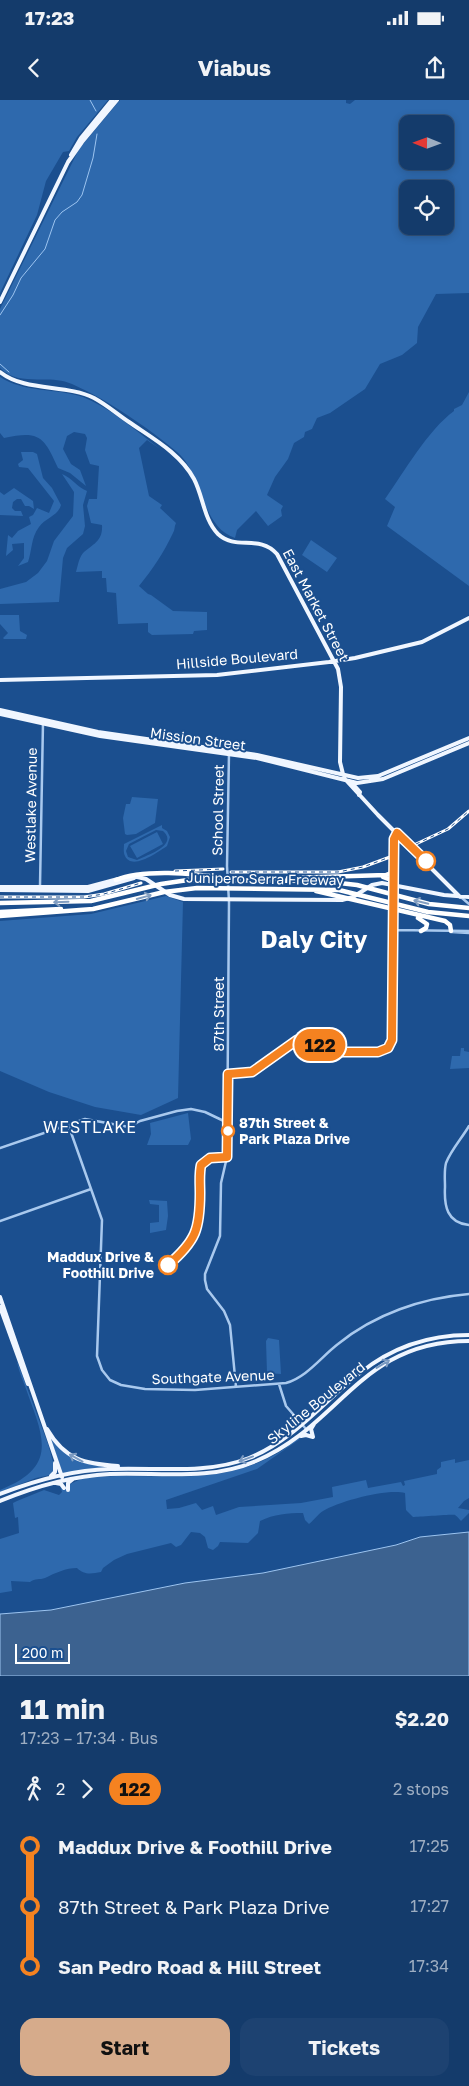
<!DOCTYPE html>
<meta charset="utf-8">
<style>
body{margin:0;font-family:"Golos Text",sans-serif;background:#1d4271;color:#f1f3f6;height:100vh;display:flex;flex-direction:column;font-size:19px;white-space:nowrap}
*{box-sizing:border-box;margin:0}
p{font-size:16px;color:#9dadc1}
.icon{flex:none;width:28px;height:28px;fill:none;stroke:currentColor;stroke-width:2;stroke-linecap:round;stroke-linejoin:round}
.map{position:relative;height:1576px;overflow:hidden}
.panel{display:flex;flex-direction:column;background:#143b6b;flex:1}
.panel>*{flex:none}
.badge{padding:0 10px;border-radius:16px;font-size:18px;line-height:32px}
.needle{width:32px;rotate:271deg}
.fabs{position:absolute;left:399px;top:15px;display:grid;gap:10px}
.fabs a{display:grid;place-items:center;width:55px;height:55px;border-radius:10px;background:#143b6b;box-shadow:0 2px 8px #0003,0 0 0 1px #33557e;font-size:25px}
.scale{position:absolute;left:15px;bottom:12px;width:55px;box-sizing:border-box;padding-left:5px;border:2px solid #fff;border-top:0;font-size:14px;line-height:18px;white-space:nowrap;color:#fff;-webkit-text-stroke:4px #1b4f8f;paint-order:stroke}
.map>.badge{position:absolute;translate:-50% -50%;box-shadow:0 0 0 2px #fff}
.legs{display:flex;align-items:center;gap:8px;height:55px;padding:0 20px;font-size:16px}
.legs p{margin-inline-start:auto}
.headline{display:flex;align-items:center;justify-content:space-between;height:85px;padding:0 20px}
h1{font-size:28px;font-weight:700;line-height:38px}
.button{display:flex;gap:10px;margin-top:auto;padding:10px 20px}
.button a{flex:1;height:58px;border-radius:15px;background:#d6ab8b;color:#111;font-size:20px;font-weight:700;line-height:58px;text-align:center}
.button a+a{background:#1d4271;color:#f1f3f6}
ul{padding:0 20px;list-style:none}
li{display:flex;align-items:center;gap:18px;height:60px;font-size:19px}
li i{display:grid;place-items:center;width:8px;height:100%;margin:0 6px;background:currentColor}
li i::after{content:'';width:12px;height:12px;margin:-6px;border:4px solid;border-radius:50%;background:#143b6b}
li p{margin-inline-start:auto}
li:first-child i{background:linear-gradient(#0000 50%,currentColor 0)}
li:last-child i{background:linear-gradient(currentColor 50%,#0000 0)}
.status{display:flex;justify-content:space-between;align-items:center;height:35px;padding:0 25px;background:#143b6b;direction:ltr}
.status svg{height:14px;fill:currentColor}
header{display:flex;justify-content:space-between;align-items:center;height:65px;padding:0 20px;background:#143b6b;font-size:22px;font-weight:700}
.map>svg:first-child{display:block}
</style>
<div class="status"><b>17:23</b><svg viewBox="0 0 49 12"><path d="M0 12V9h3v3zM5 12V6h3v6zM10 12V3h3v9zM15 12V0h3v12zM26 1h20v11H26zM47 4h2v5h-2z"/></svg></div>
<header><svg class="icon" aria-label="back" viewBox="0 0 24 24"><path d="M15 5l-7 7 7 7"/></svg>Viabus<svg class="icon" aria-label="share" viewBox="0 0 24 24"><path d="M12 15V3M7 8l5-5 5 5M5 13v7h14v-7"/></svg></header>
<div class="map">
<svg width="469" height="1576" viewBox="0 0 469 1576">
<rect width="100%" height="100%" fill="#1b4f8f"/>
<path fill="#2e69ad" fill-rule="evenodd" d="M 0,0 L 108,0 L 77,37 L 69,51 L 63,52 L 46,81 L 37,115 L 0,193 Z
M 120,0 L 346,0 L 346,3 L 350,4 L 355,0 L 469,0 L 469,193 L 436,194 L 418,227 L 417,243 L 402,255 L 380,264 L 365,289 L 330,313 L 317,318 L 312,329 L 305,332 L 304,337 L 294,343 L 288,359 L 275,377 L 267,395 L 283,406 L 281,410 L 282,416 L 268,426 L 256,411 L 237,430 L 235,438 C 200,426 204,375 177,352 C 147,327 108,300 72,284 C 48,273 20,288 0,268 L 0,209 L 79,49 ZM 408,24 L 445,24 L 445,61 L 408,61 ZM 408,89 L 445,89 L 445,126 L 408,126 Z
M 0,277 C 24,293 56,288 83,297 C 111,308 136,331 160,349 L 147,340 L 139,348 L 149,396 L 162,405 L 160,408 L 176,423 C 174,427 175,430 173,433 C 164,452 153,469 139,486 L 148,494 L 151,495 L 173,511 L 207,512 L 207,530 L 194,531 L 193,534 L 152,535 L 148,532 L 148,523 L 118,524 L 116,493 L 107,492 L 106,478 L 102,478 L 102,471 L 76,472 C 78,465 79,457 84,452 C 93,444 103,441 102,425 L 91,423 L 87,406 L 89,399 L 97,399 L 99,366 L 90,364 L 85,350 L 87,338 L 85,334 L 74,332 L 67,336 L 63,349 L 71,364 L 80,370 L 86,386 L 70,373 L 58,368 C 44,337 40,330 4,338 L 0,333 Z
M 469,292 L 469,486 L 387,426 L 395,407 L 385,399 C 404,372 428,330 454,311 L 454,309 L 462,305 Z
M 21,352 L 33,352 L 37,354 L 43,378 L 52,388 L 61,405 C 58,416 45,418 39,427 C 31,437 32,451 28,462 L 18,466 L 24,458 L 24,443 L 12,444 L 13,450 L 6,456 L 8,435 L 12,438 L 18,431 L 31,424 L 29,417 L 33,415 L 37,408 L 49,413 L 54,401 L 28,368 L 19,367 L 18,364 L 23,360 Z
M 62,374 C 72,378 77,387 87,391 L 83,405 L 85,426 L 83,434 L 67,448 L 63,458 L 59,502 L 0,504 L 0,489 L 26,482 L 38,473 L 47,461 L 54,441 L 73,416 L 74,392 Z
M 14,388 L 33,401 L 34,409 L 29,406 L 25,406 L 21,399 L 17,399 L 13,402 L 12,408 L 15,411 L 21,411 L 23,416 L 0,415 L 0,392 L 4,395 Z
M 311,440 L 337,458 L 327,472 L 302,455 Z
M 0,515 L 19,515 L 20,531 L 27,535 L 26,539 L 4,539 L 3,538 L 8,533 L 0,524 Z
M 132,697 L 158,699 L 155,723 L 136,734 L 127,735 L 125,734 L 123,718 L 126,704 L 130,704 Z
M 162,725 L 162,728 L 167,731 L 170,737 L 167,746 C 158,752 132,771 125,756 C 123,752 124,748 124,744 ZM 156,730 L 163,731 C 179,745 147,755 137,760 L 128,757 L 126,751 L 129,744 Z
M 157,732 L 163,744 L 137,758 L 130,746 Z
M 166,796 L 183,802 L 178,998 L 141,1015 L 95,1007 L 49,992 L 0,971 L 0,821 L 91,814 Z
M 461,948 L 464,948 L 464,951 L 469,952 L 469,968 L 450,969 L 452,956 L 460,956 Z
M 188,1013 L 191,1039 L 188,1045 L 147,1045 L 151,1034 L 150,1023 Z
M 149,1100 L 167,1101 L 168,1116 L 166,1130 L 150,1133 L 150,1123 L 159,1122 L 159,1105 L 150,1104 Z
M 268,1238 L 279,1240 L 281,1274 L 267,1273 L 266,1241 Z
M 17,1261 L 48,1344 L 55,1369 L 50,1375 L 36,1378 L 0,1392 L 0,1390 C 61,1366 42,1335 25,1286 C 22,1278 18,1269 17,1261 Z
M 49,1336 L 76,1359 L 92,1365 L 110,1367 L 63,1373 Z
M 304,1336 L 257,1369 L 166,1400 L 167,1409 L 179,1408 L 196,1403 L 202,1410 L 213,1406 L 216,1415 L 239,1407 L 301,1403 L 333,1397 L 332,1387 L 366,1380 L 368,1388 L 401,1382 L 403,1386 L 405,1385 L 404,1381 L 437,1374 L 437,1370 L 441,1367 L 441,1362 L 455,1359 L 455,1363 L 469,1360 L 469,1398 L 464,1401 L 458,1408 L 469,1410 L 469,1413 L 461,1421 C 459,1419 458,1417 455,1415 C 453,1414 420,1417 413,1417 L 406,1410 L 405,1393 C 388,1388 339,1401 323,1411 C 318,1414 314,1420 309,1424 L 305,1420 L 303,1413 C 288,1413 274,1414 260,1421 L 258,1433 L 248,1443 L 220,1442 L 218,1446 L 213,1450 L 208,1448 L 205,1437 L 200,1433 L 191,1432 L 181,1445 L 176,1447 L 171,1443 L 127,1454 L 114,1460 L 103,1468 L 101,1472 C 91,1474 84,1475 77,1468 C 66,1468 55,1473 45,1478 C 40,1480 35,1478 30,1482 L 11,1481 L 12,1491 L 0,1493 L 0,1439 L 19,1433 L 18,1417 L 15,1418 L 13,1403 L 17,1401 L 44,1390 L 59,1395 L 62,1392 L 60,1385 L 62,1387 C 71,1385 77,1379 87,1378 C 135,1372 185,1382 232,1371 C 248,1367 264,1361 278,1353 C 287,1348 295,1339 304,1336 Z"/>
<path fill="#3c6290" stroke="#9cc4f0" d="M 469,1432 L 469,1576 L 0,1576 L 0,1514 L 51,1510 L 185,1483 L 263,1473 L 396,1445 L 420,1437 Z"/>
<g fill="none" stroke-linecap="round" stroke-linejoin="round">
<path stroke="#9cc4f0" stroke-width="1" d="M 90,0 L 96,11
M 0,215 L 13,195 L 21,178 L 45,149 L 55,120 L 62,112 L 77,102 L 82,95 L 93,58 L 97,34
M 0,264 L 9,272"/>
<path stroke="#a9c9ee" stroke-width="2.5" d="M 229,653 L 227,766 L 229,802 L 227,1057 L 221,1083 L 220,1136 L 205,1174 L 205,1180 L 207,1189 L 224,1211 L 230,1225 L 236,1287
M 40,786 L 43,622
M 462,798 L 469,804
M 394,804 L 394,739 L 396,734
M 394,830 L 469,831
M 452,832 L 469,833
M 229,973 L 252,973 L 297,940 L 308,940 L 341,952 L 378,952 L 388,948 L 392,939 L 394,809
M 68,1024 L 102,1120 L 97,1256 L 102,1270 L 110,1280 L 121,1285 L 145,1289 L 195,1290 L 286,1283 C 307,1277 321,1257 338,1244 C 375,1214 422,1198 469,1194
M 469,1026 C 462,1038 451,1050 446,1063 C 444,1071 445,1079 445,1087 C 444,1106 447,1123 469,1125
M 0,1048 L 85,1019 L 129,1027 L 140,1021 L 177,1011 L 191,1009 L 205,1012 L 228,1023
M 0,1121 L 91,1089
M 279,1284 L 286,1306 L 306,1329"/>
<path stroke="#f0f6ff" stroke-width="4" d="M 71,55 L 81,38 L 112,0
M 0,202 L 68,62 L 82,42 L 117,0
M 0,272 C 25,292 66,284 94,298 C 107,305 117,314 129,322 C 152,338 180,353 194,379 C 203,396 204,420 218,434 C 236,451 259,434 277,454 L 338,569 L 341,587 L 340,662 L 344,678 L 378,715 L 460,797
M 0,580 L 217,575 L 329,562 L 355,558 L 422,542 L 469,518
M 0,610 L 98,632 L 257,655 L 358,678 L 378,676 L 469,638
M 0,614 L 100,636 L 257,658 L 357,683 L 383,679 L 469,643
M 351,682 L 360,692 L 359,695
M 133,776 L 146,779 L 170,795 L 184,799 L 342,800 L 353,797 L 372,785 L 382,783 L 444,795 L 469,797
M 0,787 L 88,787 L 118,779
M 0,790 L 88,791 L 134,778
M 0,1197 L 62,1377
M 0,1207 L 28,1284
M 294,1316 L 302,1319 L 308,1317
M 47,1329 C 65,1360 85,1364 118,1366
M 294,1330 L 297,1324 L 294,1316
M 301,1336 L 306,1335 L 313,1337 L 311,1329 L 314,1324
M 51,1376 L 55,1372 L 55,1363
M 56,1383 L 61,1384 L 64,1388
M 68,1390 L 68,1383 L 73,1379
M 0,1394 C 36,1380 72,1370 110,1369 C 157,1367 205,1375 249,1358 C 294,1340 323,1302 360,1273 C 391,1248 429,1235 469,1235
M 0,1401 C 36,1386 71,1376 110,1374 C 159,1372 210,1381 256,1361 C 340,1326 360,1241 469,1241"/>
<path stroke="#fff" stroke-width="4.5" d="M 383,777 L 391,780 L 394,784
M 288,778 L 386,775 L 391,773 L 394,769
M 116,780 C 142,769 194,773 223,778
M 316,791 L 445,821 L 450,825 L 451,831
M 0,803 L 91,801 L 161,784 L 188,780 L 322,781 L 357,785 L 429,804 L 469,808
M 0,812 L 61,809
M 0,816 L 93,809 L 164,792 L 197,788 L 339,790 L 428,812 L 469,816
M 418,818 L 427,824 L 426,828 L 421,831"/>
<defs>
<path id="rail" d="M 416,744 L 448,729 L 469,711
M 175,771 L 223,769
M 231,772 L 338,772 L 363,767 L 390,757
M 0,797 L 84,797 L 104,794 L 141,783"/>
</defs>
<use href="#rail" stroke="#fff" stroke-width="3"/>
<use href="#rail" stroke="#1b4f8f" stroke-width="1" stroke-dasharray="4" stroke-linecap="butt"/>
</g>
<defs><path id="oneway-shaft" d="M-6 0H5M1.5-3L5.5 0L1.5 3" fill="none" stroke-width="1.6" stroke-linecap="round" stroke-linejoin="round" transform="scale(1.25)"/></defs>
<g stroke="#829ec1">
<use href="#oneway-shaft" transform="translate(144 797) rotate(-15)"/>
<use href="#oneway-shaft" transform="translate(61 802) rotate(178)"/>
<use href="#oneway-shaft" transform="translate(421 802) rotate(-167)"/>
</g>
<g stroke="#7b9ac1">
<use href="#oneway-shaft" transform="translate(383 1264) rotate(-31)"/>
<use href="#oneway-shaft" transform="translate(76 1358) rotate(-151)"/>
<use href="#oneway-shaft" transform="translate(246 1359) rotate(160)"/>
</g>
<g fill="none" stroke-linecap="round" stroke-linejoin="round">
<defs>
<path id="line-1" d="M 168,1165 C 196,1141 200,1129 200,1093 C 200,1084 199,1074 201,1065 L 210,1058 L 227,1057 L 228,974 L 252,972 L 297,940 L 308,940 L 337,952 L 378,952 L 388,948 L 392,940 L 394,739 L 397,733 L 426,761"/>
</defs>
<use href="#line-1" stroke="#fff" stroke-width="11"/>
<use href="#line-1" stroke="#f58220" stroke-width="8"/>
</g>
<g fill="#fff" stroke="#f58220" stroke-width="2.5">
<circle cx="426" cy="761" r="9"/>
<circle cx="228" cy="1031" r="6"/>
<circle cx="168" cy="1165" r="9"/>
</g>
<g text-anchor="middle" stroke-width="4" stroke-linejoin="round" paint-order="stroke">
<g font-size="14" fill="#fff" stroke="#1b4f8f">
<text transform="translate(316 505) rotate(62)" y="5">East Market Street</text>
<text transform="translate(237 559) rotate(-5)" y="5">Hillside Boulevard</text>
<text transform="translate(198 639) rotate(8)" y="5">Mission Street</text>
<text transform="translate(31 705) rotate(-89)" y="5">Westlake Avenue</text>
<text transform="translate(218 710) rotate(-89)" y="5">School Street</text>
<text transform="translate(265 779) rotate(1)" y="5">Junipero Serra Freeway</text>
<text transform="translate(219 914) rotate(-90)" y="5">87th Street</text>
<text transform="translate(213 1277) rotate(-2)" y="5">Southgate Avenue</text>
<text transform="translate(316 1303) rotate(-39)" y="5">Skyline Boulevard</text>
</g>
<g font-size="14" font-weight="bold" fill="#fff" stroke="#1b4f8f" text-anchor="start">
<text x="239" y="1028">87th Street &amp;<tspan x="239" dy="16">Park Plaza Drive</tspan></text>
<text x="154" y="1162" text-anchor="end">Maddux Drive &amp;<tspan x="154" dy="16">Foothill Drive</tspan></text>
</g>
<g font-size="16" letter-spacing="1" fill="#fff" stroke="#1b4f8f">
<text x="90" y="1033">WESTLAKE</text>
</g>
<g font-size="24" font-weight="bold" fill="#fff" stroke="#1b4f8f">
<text x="314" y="848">Daly City</text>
</g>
</g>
</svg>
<div class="fabs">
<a><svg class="needle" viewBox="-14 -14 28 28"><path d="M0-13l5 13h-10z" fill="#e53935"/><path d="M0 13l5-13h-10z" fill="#9dadc1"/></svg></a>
<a><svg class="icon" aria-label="locate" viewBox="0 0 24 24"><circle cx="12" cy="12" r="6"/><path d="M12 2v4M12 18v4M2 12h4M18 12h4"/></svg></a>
</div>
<div class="scale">200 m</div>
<b class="badge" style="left:320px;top:945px;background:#f58220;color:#111">122</b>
</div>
<section class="panel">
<div class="headline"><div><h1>11 min</h1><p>17:23 – 17:34 · Bus</p></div><b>$2.20</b></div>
<div class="legs"><svg class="icon" aria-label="walk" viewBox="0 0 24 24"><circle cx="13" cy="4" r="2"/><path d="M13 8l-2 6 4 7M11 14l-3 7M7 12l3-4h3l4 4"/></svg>2<svg class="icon" aria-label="forward" viewBox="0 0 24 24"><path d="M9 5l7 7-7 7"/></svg><b class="badge" style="background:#f58220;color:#111">122</b><p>2 stops</p></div>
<ul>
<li><i style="color:#f58220"></i><b>Maddux Drive &amp; Foothill Drive</b><p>17:25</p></li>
<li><i style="color:#f58220"></i><span>87th Street &amp; Park Plaza Drive</span><p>17:27</p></li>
<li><i style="color:#f58220"></i><b>San Pedro Road &amp; Hill Street</b><p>17:34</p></li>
</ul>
<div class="button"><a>Start</a><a>Tickets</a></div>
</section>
